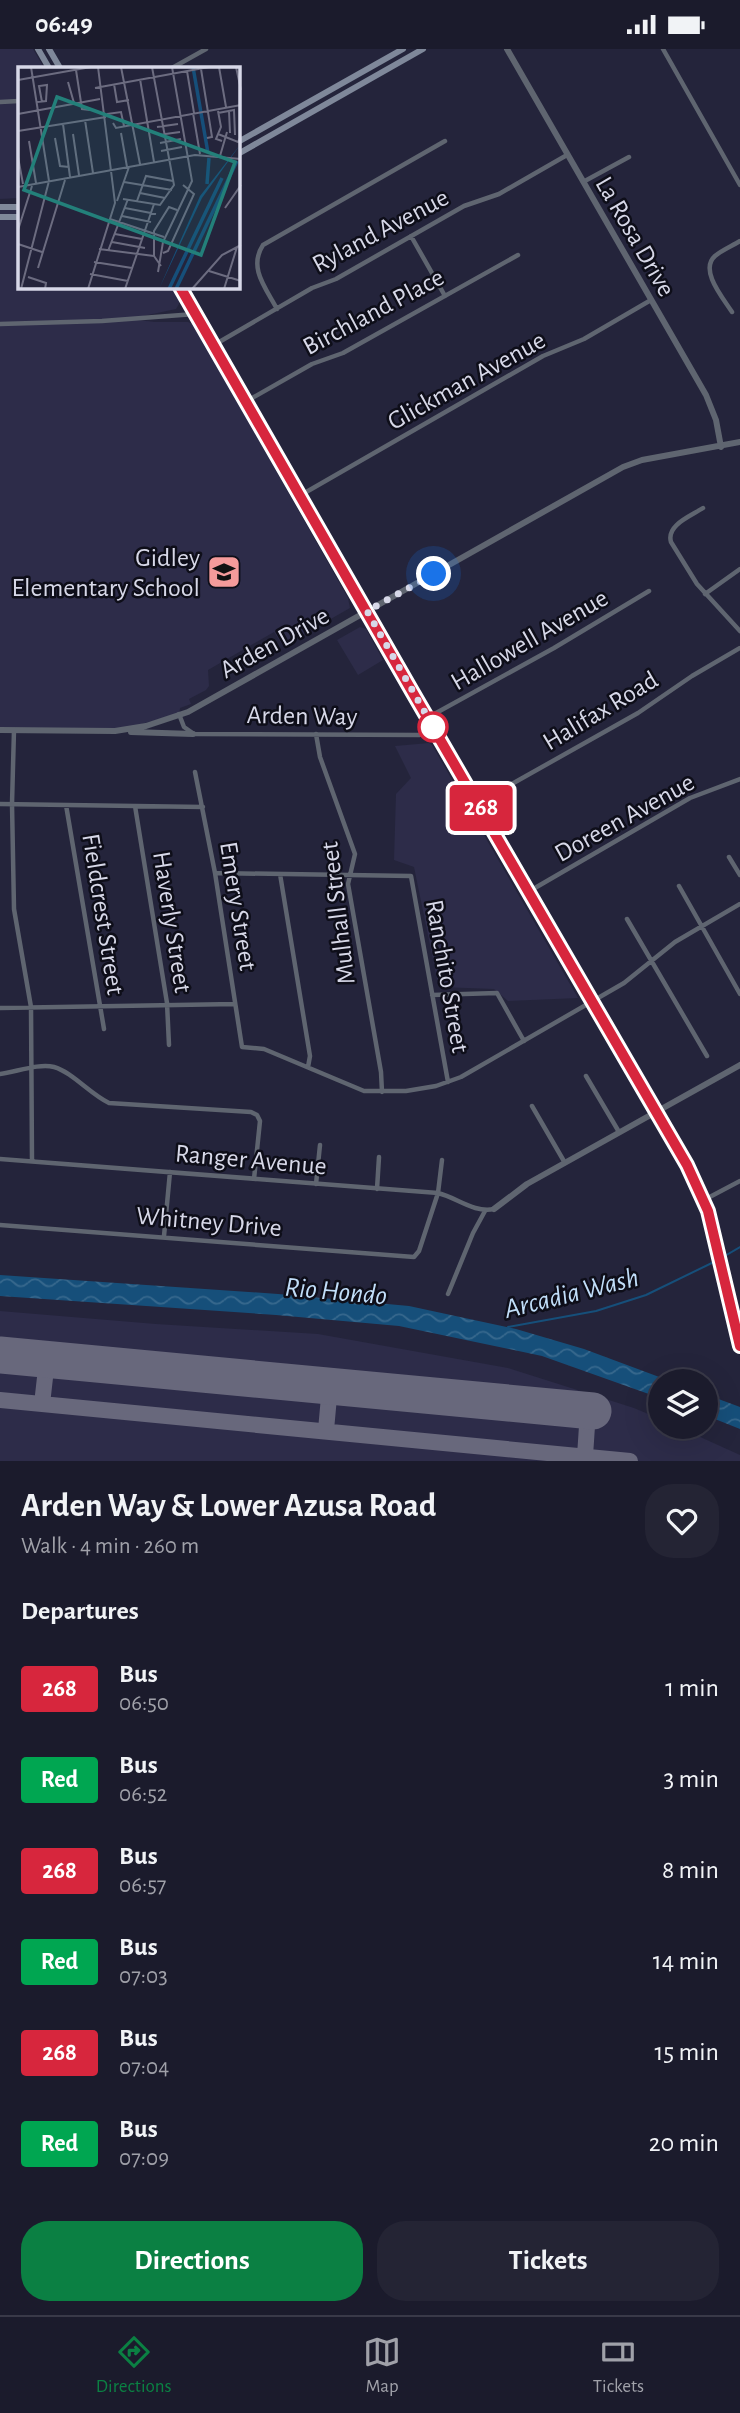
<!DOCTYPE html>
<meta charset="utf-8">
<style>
body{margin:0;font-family:"Alegreya Sans",sans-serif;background:#242434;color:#f1f3f6;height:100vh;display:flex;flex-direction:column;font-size:26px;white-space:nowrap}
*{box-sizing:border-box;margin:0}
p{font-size:23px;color:#a0a1a9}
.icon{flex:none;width:38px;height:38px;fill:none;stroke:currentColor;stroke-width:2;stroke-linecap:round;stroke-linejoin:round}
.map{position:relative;height:1412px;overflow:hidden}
.sheet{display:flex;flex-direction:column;background:#1b1b2c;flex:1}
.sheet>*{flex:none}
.badge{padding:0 14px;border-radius:5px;font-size:24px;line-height:46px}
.tools{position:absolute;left:648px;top:1320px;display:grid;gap:14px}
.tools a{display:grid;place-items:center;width:70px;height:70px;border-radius:50%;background:#1b1b2c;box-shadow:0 7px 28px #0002,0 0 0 2px #393948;font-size:35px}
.you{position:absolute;width:35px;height:35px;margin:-18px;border:5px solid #fff;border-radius:50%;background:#1a73e8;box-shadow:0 0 0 10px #1a73e833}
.map>.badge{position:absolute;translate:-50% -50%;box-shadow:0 0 0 4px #fff}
h2{padding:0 21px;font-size:26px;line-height:63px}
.round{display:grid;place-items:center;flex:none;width:74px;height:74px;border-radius:28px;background:#242434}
.headline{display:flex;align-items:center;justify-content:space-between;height:119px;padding:0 21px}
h1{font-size:33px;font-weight:700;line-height:52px}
.primary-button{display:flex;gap:14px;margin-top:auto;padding:14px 21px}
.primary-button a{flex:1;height:80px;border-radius:28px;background:#0b8043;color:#fff;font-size:28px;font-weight:700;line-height:80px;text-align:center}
.primary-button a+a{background:#242434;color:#f1f3f6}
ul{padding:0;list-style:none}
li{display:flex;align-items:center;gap:21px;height:91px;padding:0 21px}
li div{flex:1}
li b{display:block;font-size:26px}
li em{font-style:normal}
li .badge{min-width:77px;font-weight:700;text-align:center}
.status{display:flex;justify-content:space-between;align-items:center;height:49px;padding:0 35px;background:#1b1b2c;direction:ltr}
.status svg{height:19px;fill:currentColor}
.tabs{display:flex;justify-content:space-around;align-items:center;height:98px;border-top:2px solid #393948;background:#1b1b2c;font-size:19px;color:#a0a1a9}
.tabs a{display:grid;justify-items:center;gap:4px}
.tabs .current{color:#0b8043}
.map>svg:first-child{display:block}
</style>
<div class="status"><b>06:49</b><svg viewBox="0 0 49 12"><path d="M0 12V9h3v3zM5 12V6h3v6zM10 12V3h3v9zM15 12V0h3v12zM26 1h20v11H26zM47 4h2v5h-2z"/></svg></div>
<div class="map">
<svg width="740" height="1412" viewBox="0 0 740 1412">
<defs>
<pattern id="water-waves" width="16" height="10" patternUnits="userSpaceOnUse" patternTransform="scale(1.75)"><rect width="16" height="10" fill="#164f7a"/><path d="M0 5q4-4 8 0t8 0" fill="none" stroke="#37688d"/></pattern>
</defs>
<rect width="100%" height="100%" fill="#24243b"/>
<path fill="#2d2c49" d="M 0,0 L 33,0 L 44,19 L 19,19 L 19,149 L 0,150 Z
M 0,158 L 19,158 L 19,238 L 172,238 L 179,250 L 179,255 L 176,260 L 129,270 L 155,273 L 188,273 L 193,275 L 348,549 L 350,559 L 283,597 L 274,583 L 208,621 L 209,637 L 206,641 L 189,650 L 191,655 L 180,659 L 179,665 L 115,682 L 0,681 Z
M 360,578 L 366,580 L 383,611 L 358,626 L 337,591 Z
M 429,694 L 432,696 L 578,949 L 508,952 L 494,940 L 440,938 L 438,935 L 414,818 L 394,811 L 396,745 L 411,729 L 395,697 Z
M 0,1262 L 156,1275 L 318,1285 L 508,1319 L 634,1359 L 660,1370 L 660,1377 L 676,1377 L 740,1406 L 740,1412 L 0,1412 Z"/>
<path fill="url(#water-waves)" d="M 0,1226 L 278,1245 L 409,1257 L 516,1280 L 584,1300 L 670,1332 L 660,1332 L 660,1349 L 542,1307 L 399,1277 L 276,1266 L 0,1247 Z
M 705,1345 L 740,1358 L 740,1380 L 705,1366 Z"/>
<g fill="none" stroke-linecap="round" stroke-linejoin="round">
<path stroke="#164f7a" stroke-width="2" d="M 723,1208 L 740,1198
M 508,1278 L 596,1262 L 646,1246 L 718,1211"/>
<path stroke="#68687c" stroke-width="16" d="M 0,1351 L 630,1412
M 42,1355 L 47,1311
M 326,1381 L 330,1337
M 585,1407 L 588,1362"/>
<path stroke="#68687c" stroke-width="37" d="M 0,1306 L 593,1362"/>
<path stroke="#5f6570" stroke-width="4.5" d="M 663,0 L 740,136
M 172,19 L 206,0
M 0,53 L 19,52
M 583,133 L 629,108
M 411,187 L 445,247
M 277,260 C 266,239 248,219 263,196 L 445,92
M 732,263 C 723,249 699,221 715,207 C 722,201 732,197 740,192
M 0,275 L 102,272 L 195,265
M 214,296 L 312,239 L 336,230 L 464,157 L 499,145 L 567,106
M 247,352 L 312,315 L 343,304 L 518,206
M 301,446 L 543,307 L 584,290 L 651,251
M 703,459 C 691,467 666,476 671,493 L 697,535 L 740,582
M 705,545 L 740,520
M 179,665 L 184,678 L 194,685 L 419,686 L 435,681
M 427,669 L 554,599 L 649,542
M 14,681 L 12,755 L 14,860 L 31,958 L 32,1112
M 316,685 L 320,708 L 355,805 L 348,835 L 381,1023 L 382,1043
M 195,723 L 215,824 L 242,998 L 264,1000 L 364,1042 L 406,1042 L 436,1037 L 461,1028 L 624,934 L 675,893 L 740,855
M 478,754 L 638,664 L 692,627 L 740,599
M 0,755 L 203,758
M 66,756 L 104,980
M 135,757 L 167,954 L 169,996
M 729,808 L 740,826
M 215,824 L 411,827 L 448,1033
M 280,825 L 310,1007 L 308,1018
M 679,837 L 740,945
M 528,843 L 690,749 L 740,730
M 627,870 L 707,1007
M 432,946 L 497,944 L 524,992
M 0,959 L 235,955
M 0,1025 C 16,1023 39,1014 54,1018 C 72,1023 90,1045 109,1054 L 251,1063 L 257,1066 L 260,1072 L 254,1130
M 586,1027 L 619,1083
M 532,1057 L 565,1114
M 0,1110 L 438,1144 C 458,1149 473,1164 494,1160
M 316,1135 L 320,1096
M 377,1140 L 379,1108
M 704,1151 L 740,1132
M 0,1176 L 414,1208 L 419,1202 L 438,1144 L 442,1111
M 164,1187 L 170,1123
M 448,1245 L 473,1184 L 485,1162"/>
<path stroke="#5f6570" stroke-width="6" d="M 507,0 L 706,346 L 716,371 L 721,398
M 0,681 L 115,682 L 146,677 L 188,663 L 623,418 L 642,411 L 740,393
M 131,683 L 193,685
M 494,1160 L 527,1135 L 740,1016"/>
<path stroke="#7f889a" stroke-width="6" d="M 38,0 L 49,19
M 49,0 L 60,19
M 238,93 L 403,0
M 238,105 L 423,0
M 0,158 L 19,158
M 0,168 L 19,168
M 180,238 L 413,644 L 687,1116 L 708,1162 L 740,1297"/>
</g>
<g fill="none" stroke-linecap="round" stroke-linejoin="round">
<defs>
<path id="line" d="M 180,238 L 413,644 L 687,1116 L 708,1162 L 740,1297"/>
</defs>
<use href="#line" stroke="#fff" stroke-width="16"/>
<use href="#line" stroke="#d7263d" stroke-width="10"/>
<path stroke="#d7d8e8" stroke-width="7" stroke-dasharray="0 12.6" d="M 433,678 L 435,681 L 367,562 L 434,525"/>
</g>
<defs>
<symbol id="school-square" viewBox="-11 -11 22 22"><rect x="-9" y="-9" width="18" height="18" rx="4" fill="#f59b9b" stroke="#0e0e19"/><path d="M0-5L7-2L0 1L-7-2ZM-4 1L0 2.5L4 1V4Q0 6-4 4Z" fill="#111"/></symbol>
</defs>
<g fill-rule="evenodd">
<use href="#school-square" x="205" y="504" width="38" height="38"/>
</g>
<circle fill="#fff" stroke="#d7263d" stroke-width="3.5" cx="433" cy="678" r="14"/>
<g text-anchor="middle" stroke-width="5" stroke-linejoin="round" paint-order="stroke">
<g font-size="26" fill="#d7d8e8" stroke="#0e0e19">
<text transform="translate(380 181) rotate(-28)" y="9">Ryland Avenue</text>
<text transform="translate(636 187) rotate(60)" y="9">La Rosa Drive</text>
<text transform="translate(373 262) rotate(-28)" y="9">Birchland Place</text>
<text transform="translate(466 331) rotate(-29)" y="9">Glickman Avenue</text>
<text transform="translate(529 590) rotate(-30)" y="9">Hallowell Avenue</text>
<text transform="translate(274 593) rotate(-29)" y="9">Arden Drive</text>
<text transform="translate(600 661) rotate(-31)" y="9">Halifax Road</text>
<text transform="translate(302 666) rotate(1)" y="9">Arden Way</text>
<text transform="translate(624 768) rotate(-29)" y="9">Doreen Avenue</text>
<text transform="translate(239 857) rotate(81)" y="9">Emery Street</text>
<text transform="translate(337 864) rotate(-97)" y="9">Mulhall Street</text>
<text transform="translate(104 865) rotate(81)" y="9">Fieldcrest Street</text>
<text transform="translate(173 873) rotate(81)" y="9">Haverly Street</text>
<text transform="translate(448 927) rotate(80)" y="9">Ranchito Street</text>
<text transform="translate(251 1110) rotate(5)" y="9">Ranger Avenue</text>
<text transform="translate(209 1172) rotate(5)" y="9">Whitney Drive</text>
</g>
<g font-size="26" fill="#d7d8e8" stroke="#0e0e19" text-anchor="end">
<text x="200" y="517">Gidley<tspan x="200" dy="30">Elementary School</tspan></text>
</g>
<g font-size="28" font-style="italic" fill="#c1def9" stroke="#0e0e19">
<text transform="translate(336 1241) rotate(5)" y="10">Rio Hondo</text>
<text transform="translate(571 1243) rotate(-14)" y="10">Arcadia Wash</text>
</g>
</g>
<g transform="translate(18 18)">
<rect width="222" height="222" fill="#24243b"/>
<path d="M 222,78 L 184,131 L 141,222 L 182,129 Z" fill="#164f7a"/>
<path fill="none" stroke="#164f7a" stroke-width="3.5" d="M 175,0 L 190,86M 189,117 L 191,91M 151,222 L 204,111M 158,222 L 219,94"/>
<path fill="none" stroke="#6c6c80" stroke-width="2" d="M 103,0 L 122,97M 201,0 L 208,40M 218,0 L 223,23M 183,2 L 194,70 L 189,71M 58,3 L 64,42 L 72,43M 169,4 L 176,46M 122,12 L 136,95M 0,13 L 73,0M 50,15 L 56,36M 96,17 L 99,35 L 111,33M 77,21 L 191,0M 19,35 L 28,34 L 29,18 L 21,19 L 24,35M 200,44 L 203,60 L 198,72 L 204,74M 211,44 L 212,66M 175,46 L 182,87M 200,46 L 216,43 L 217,68M 0,47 L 82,32M 89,47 L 103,45 L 106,59M 67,53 L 75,106M 95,56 L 98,61 L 223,38M 45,57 L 52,110M 139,60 L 160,57M 0,64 L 88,50M 103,66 L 109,100M 55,67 L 61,108M 200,67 L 220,75 L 223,69M 140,68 L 162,65M 37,71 L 42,99 L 51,100M 11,74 L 18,116M 142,76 L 163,72M 143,84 L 164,80M 202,89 L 209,65M 0,90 L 5,117M 106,115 L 154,123M 0,120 L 177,88 L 223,92M 122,126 L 147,131M 105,132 L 142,138 L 156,118 L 134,0M 99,134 L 111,100M 119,134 L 128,109 L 155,114M 107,141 L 138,147M 207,141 L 223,118M 104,149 L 133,155M 92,152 L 146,170M 0,163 L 14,119M 97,167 L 124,172M 94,175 L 127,181M 0,177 L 24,185M 81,182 L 136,189M 90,184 L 110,132M 145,186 L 150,184 L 176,127 L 165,118M 76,195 L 114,201M 143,199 L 136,189 L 136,164 L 151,140 L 159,143M 20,201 L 47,113M 191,204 L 223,214M 140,205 L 145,175 L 174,114 L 154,0M 72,207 L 110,214M 10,210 L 28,216 L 27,222M 3,222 L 31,114 L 13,0M 70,222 L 97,136 L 80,0M 107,222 L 136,137M 174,222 L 204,188 L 223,178M 206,222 L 219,180"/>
<path fill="#23807a" fill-opacity="0.15" stroke="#23807a" stroke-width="3.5" d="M 39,30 L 217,95 L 183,188 L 6,123 Z"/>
<rect width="222" height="222" fill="none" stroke="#d7d8e8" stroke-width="3.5"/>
</g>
</svg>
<div class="tools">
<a><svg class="icon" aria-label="layers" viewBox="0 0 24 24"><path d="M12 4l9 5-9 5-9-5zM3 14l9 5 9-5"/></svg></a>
</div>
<div class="you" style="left:434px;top:525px"></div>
<b class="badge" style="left:481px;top:759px;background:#d7263d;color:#fff">268</b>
</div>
<section class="sheet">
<div class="headline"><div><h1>Arden Way &amp; Lower Azusa Road</h1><p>Walk · 4 min · 260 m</p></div><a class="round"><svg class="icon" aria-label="heart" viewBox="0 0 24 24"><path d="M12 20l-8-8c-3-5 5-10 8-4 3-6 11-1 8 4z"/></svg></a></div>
<h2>Departures</h2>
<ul>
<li><span class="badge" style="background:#d7263d;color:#fff">268</span><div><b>Bus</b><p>06:50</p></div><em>1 min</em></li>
<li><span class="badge" style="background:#00a651;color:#fff">Red</span><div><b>Bus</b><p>06:52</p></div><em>3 min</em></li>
<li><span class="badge" style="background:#d7263d;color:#fff">268</span><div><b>Bus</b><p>06:57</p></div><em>8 min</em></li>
<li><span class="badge" style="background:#00a651;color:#fff">Red</span><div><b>Bus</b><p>07:03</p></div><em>14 min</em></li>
<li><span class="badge" style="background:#d7263d;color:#fff">268</span><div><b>Bus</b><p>07:04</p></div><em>15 min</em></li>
<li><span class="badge" style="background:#00a651;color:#fff">Red</span><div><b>Bus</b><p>07:09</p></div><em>20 min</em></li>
</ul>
<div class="primary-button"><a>Directions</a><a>Tickets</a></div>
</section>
<nav class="tabs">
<a class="current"><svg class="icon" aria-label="directions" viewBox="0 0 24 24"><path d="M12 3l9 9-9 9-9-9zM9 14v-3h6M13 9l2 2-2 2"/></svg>Directions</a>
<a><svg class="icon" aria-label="map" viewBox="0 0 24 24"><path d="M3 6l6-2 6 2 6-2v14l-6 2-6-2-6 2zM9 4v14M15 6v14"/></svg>Map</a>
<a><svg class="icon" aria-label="tickets" viewBox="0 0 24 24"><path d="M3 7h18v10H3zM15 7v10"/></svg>Tickets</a>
</nav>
